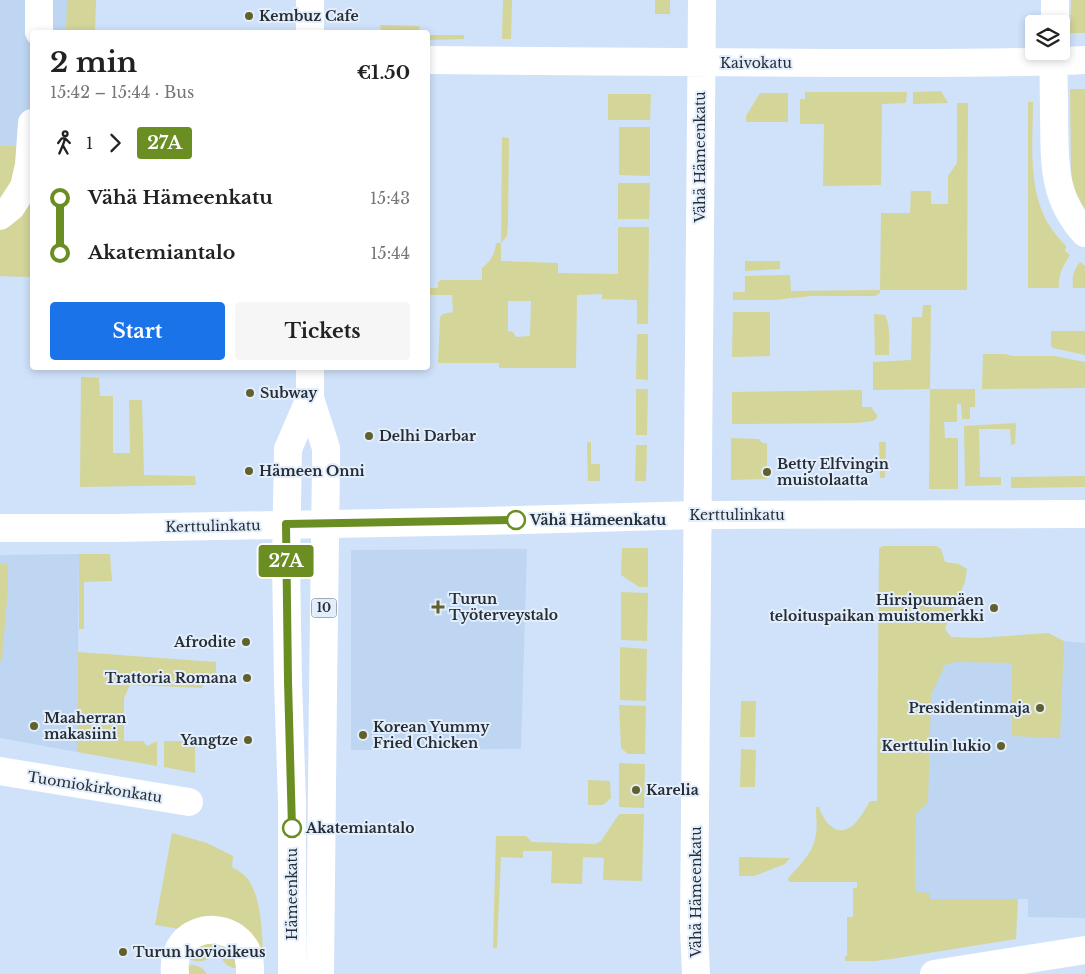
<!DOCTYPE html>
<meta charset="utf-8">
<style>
body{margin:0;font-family:"Libre Baskerville",serif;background:#f6f6f6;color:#222;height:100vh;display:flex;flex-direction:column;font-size:19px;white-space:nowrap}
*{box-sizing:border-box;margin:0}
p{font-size:16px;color:#767676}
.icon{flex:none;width:28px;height:28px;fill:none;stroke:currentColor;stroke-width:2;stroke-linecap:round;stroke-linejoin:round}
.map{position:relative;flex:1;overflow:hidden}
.details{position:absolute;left:30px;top:30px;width:400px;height:340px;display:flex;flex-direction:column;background:#fff;border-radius:5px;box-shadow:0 2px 8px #0003}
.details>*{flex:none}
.badge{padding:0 10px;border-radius:4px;font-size:18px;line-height:32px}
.controls{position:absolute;left:1025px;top:15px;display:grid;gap:10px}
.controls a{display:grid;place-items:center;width:45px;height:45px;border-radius:5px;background:#fff;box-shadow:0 2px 8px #0003;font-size:25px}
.map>.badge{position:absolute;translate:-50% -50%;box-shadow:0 0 0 2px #fff}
.legs{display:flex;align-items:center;gap:8px;height:55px;padding:0 20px;font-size:16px}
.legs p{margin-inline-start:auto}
.head{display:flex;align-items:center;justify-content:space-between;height:85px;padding:0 20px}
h1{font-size:28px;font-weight:800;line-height:38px}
.primary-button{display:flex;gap:10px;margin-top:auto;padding:10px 20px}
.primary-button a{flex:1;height:58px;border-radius:5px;background:#1a73e8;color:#fff;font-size:20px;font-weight:800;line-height:58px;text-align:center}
.primary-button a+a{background:#f6f6f6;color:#222}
ul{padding:0 20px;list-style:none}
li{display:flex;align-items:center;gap:18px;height:55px;font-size:19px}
li i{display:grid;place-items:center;width:8px;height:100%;margin:0 6px;background:currentColor}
li i::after{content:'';width:12px;height:12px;margin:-6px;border:4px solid;border-radius:50%;background:#fff}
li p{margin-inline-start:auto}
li:first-child i{background:linear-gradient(#0000 50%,currentColor 0)}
li:last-child i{background:linear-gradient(currentColor 50%,#0000 0)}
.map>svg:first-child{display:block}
</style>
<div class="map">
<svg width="1085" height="974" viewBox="0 0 1085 974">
<rect width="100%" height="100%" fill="#cfe2f9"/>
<path fill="#bed6f1" d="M 0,0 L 83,0 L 83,32 L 32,32 L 32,277 L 0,276 Z
M 527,549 L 521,749 L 351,750 L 351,550 Z
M 79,554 L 77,752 L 0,738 L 0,555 Z
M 1064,641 L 1085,643 L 1085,918 L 1028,917 L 1028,899 L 929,899 L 915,892 L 917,679 L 954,643 Z"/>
<path fill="#d4d598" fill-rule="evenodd" d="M 67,0 L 96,0 L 95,32 L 66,32 Z
M 503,0 L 512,0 L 511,39 L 502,39 Z
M 655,0 L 670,0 L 670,14 L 655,14 Z
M 1071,0 L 1085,0 L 1085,33 L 1070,33 Z
M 380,25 L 419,26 L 420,32 L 381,32 Z
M 430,35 L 464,35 L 464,39 L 429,40 Z
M 1070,89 L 1085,89 L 1085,209 L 1076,193 L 1072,182 L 1071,167 Z
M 941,91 L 948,103 L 913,104 L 913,92 Z
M 805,92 L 907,92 L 906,103 L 882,104 L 881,185 L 823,186 L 824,124 L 800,124 L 800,99 L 805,99 Z
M 760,93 L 788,93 L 788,122 L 746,122 L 746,116 Z
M 608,94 L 651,94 L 650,120 L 608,120 Z
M 1028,102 L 1033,102 C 1033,143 1027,188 1049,225 C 1054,233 1060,240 1066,246 L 1065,251 L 1070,255 C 1063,266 1058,275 1059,288 L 1028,288 Z
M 957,103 L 968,103 L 967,290 L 880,290 L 880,293 L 875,296 L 812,296 L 773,300 L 733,300 L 733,292 L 745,292 L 745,276 L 790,275 L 791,291 L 880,290 L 881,213 L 910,213 L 911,191 L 931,191 L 931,204 L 948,204 L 948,176 L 957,163 Z
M 650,127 L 650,176 L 619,175 L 619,127 Z
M 502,137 L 509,138 L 508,223 L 507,236 L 501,243 L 501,261 L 558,263 L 558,273 L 618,274 L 618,227 L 649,227 L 648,324 L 637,324 L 637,300 L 602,299 L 602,294 L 577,295 L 576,368 L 499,368 L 499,363 L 438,363 L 440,317 L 443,314 L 453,312 L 452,295 L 428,295 L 428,288 L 438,288 L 438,282 L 441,280 L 482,280 L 482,268 C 491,261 495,254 496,243 L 501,243 ZM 508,301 L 531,301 L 530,336 L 516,337 L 513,332 L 508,331 Z
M 0,146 L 19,146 L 32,149 L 32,277 L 0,276 Z
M 618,183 L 650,183 L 649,219 L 618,219 Z
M 745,261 L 780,261 L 780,269 L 745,271 Z
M 1080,262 L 1085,266 L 1085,288 L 1073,288 C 1072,276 1073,272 1080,262 Z
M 923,305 L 931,305 L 930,389 L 975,389 L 975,407 L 970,407 L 970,419 L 962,419 L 961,404 L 957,404 L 957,422 L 944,422 L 945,438 L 958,438 L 958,489 L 929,489 L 930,389 L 873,390 L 873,362 L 911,360 L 912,317 L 922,317 Z
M 733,312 L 770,312 L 770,356 L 732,357 Z
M 874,314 L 885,315 C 891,327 889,342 889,355 L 875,355 Z
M 1051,331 L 1085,331 L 1085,355 L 1053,348 L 1051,346 Z
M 637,334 L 648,334 L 648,380 L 636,379 Z
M 983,354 L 1005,354 L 1013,356 L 1054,356 L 1085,362 L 1085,388 L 982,389 Z
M 81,377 L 99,378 L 100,396 L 113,396 L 113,453 L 130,453 L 129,400 L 142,400 L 144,475 L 195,476 L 196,485 L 80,487 Z
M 636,389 L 648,389 L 647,435 L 636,435 Z
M 862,390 L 862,407 L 871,407 L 877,415 L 877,418 L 873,421 L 857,423 L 732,424 L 732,392 Z
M 1016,423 L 1015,444 L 1011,445 L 1010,429 L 979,429 L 980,477 L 1001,477 L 1001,485 L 965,486 L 964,426 Z
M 731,438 L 759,439 L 762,443 L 767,443 L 767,479 L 731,480 Z
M 587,442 L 591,442 L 591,464 L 600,464 L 600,481 L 588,481 Z
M 879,442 L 886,442 L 885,478 L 880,478 Z
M 636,445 L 647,445 L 646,481 L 635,481 Z
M 1085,476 L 1085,487 L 1011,488 L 1011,477 Z
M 882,546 L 936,546 L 941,549 L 945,562 L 959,564 L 967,569 L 965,582 L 945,629 L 951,637 L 978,638 L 1048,633 L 1064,641 L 1060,738 L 1012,736 L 1012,663 L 956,662 L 945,665 L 931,695 L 928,803 L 916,814 L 915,892 L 930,893 L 930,899 L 1018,899 L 1016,939 L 891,959 L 875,961 L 845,961 L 845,956 L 847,956 L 847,917 L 853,917 L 853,888 L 857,888 L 857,882 L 789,882 L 788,878 C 798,867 812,854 815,839 C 818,829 816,818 816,807 L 819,807 C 825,825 840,841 857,821 C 862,815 866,808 870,801 L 877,801 L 879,549 Z
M 622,548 L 648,548 L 648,587 L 639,587 L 621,575 Z
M 79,554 L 110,554 L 112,581 L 84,582 L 84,629 L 79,629 Z
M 8,563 C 9,596 4,628 2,660 L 0,663 L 0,564 Z
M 621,592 L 648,593 L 647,641 L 621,640 Z
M 620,647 L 647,649 L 646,701 L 620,700 Z
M 78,652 L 216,662 L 216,681 L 206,680 L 202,688 L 130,685 L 124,698 L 124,741 L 143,741 L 147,746 L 157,741 L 157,766 L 77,752 Z
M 741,701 L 756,701 L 755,737 L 740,737 Z
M 619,705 L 646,706 L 645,754 L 628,754 L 621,748 Z
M 164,741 L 187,741 L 195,743 L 195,773 L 164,767 Z
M 741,749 L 756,750 L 755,787 L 740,787 Z
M 619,763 L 645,764 L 644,808 L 619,807 Z
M 588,780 L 610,781 L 611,798 L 603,805 L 588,805 Z
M 619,814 L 644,814 L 642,881 L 603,880 L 604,858 L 583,857 L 582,884 L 551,883 L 552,851 L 523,851 L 523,858 L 501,857 L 497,948 L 493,948 L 496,836 L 526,836 L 532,842 L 595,844 L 601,841 Z
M 172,833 L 207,843 L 233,856 L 232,867 C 237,870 244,874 248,879 C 261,898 262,930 263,953 L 180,929 L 155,925 Z
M 739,857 L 790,858 L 785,864 L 754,876 L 739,876 Z
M 218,941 C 216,959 204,965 188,959 L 190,948 Z
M 225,941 L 241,968 C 225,971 214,954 225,941 Z
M 194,965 L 202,968 L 207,974 L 183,974 L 187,966 Z"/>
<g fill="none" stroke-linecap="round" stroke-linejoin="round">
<path stroke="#fff" stroke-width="28" d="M 1055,24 L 1055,0
M 39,32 L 39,0
M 1054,51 C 1053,72 1054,92 1054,113 C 1055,159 1051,196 1085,233
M 428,60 C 565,61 702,63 839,63 C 921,63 1003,64 1085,60
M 0,216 L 11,207 L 24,187 L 29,165 L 32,123
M 0,528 L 115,528 L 486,521 L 698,515 L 1085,514
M 0,771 L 189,802
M 175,974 C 174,964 175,953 182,944 C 198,924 231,925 245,948 C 250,956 250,965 250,974
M 696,974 L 694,929 L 702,0
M 934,974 L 1085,950"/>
<path stroke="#fff" stroke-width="28" d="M 310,32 L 310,0
M 310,368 L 310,398 L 326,448 L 326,464 L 323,693 L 320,974
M 292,974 L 292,802 L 288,681 L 286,563 L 288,449 L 310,398"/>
</g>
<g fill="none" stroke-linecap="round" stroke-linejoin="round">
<defs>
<path id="line-1" d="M 292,828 L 288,681 L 286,524 L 516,520"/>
</defs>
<use href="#line-1" stroke="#fff" stroke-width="11"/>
<use href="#line-1" stroke="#6b8e23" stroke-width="8"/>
</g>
<g fill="#61612e" stroke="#e3eefc" stroke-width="2">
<circle cx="249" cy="16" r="5"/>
<circle cx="250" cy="393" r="5"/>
<circle cx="369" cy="436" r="5"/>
<circle cx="249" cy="471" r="5"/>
<circle cx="767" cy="472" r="5"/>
<path d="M435.5 599.5h5v5h5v5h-5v5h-5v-5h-5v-5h5z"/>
<circle cx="994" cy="608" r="5"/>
<circle cx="246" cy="642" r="5"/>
<circle cx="247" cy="678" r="5"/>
<circle cx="1040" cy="708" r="5"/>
<circle cx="34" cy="726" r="5"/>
<circle cx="363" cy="735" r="5"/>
<circle cx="248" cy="740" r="5"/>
<circle cx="1001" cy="746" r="5"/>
<circle cx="636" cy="790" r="5"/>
<circle cx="123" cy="952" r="5"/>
</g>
<g fill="#fff" stroke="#6b8e23" stroke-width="2.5">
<circle cx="516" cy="520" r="9"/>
<circle cx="292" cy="828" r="9"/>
</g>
<g text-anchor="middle" stroke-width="4" stroke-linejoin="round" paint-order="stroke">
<rect fill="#e3eefc" stroke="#5f6771" stroke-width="1" x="311.5" y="598.5" width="25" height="19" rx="4"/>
<g font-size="12" font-weight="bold" fill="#262d35">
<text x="324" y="612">10</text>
</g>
<g font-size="14" font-weight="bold" fill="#262d35" stroke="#e3eefc" text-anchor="start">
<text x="259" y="21">Kembuz Cafe</text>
<text x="260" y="398">Subway</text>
<text x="379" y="441">Delhi Darbar</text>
<text x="777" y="469">Betty Elfvingin<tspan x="777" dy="16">muistolaatta</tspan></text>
<text x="259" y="476">Hämeen Onni</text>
<text x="449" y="604">Turun<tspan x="449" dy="16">Työterveystalo</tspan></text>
<text x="984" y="605" text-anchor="end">Hirsipuumäen<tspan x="984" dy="16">teloituspaikan muistomerkki</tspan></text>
<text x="236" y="647" text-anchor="end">Afrodite</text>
<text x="237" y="683" text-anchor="end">Trattoria Romana</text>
<text x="1030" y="713" text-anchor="end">Presidentinmaja</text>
<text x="44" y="723">Maaherran<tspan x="44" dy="16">makasiini</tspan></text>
<text x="373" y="732">Korean Yummy<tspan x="373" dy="16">Fried Chicken</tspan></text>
<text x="238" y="745" text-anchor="end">Yangtze</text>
<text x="991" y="751" text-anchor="end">Kerttulin lukio</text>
<text x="646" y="795">Karelia</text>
<text x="133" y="957">Turun hovioikeus</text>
</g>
<g font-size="14" fill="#262d35" stroke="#e3eefc">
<text x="756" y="68">Kaivokatu</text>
<text transform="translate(700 157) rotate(-90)" y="5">Vähä Hämeenkatu</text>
<text x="737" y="520">Kerttulinkatu</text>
<text transform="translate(213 526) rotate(-1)" y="5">Kerttulinkatu</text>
<text transform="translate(95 787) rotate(9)" y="5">Tuomiokirkonkatu</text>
<text transform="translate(696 892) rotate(-90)" y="5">Vähä Hämeenkatu</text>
<text transform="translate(292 894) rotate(-90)" y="5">Hämeenkatu</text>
</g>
<g font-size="14" font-weight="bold" fill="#262d35" stroke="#e3eefc" text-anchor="start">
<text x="530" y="525">Vähä Hämeenkatu</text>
<text x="306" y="833">Akatemiantalo</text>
</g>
</g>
</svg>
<div class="controls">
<a><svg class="icon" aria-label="layers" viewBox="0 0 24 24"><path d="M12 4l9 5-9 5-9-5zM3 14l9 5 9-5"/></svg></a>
</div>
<b class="badge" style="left:286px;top:561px;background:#6b8e23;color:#fff">27A</b>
<section class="details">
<div class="head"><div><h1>2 min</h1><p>15:42 – 15:44 · Bus</p></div><b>€1.50</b></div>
<div class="legs"><svg class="icon" aria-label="walk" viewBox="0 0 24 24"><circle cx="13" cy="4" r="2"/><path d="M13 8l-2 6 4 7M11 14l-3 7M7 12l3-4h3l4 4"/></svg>1<svg class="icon" aria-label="forward" viewBox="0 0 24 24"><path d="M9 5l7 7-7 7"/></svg><b class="badge" style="background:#6b8e23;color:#fff">27A</b></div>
<ul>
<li><i style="color:#6b8e23"></i><b>Vähä Hämeenkatu</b><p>15:43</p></li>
<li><i style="color:#6b8e23"></i><b>Akatemiantalo</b><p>15:44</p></li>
</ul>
<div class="primary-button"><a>Start</a><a>Tickets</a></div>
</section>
</div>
